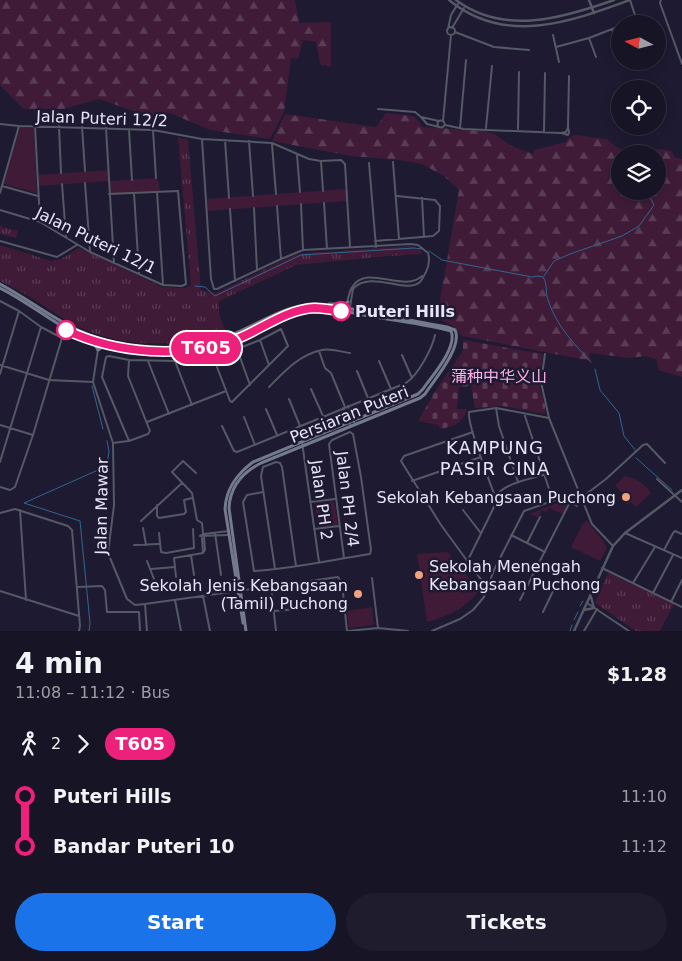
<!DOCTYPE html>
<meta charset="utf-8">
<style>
body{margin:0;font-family:"DejaVu Sans","Noto Sans SC",sans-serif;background:#1f1d2d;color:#f1f3f6;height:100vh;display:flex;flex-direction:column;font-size:19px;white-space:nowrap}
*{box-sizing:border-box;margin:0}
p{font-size:16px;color:#9e9ea7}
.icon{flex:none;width:28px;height:28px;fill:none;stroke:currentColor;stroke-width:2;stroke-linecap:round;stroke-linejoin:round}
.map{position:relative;height:631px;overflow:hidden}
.drawer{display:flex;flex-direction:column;background:#161425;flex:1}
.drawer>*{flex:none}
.badge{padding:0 10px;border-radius:16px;font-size:18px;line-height:32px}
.needle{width:32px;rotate:277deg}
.controls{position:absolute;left:611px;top:15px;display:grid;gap:10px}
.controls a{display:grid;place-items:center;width:55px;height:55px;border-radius:50%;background:#161425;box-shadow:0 2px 12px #0003,0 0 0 1px #353342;font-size:25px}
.map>.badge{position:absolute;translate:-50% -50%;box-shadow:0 0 0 2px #fff}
.legs{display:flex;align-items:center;gap:8px;height:55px;padding:0 15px;font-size:16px}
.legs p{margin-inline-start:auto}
.headline{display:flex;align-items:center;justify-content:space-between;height:85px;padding:0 15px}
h1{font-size:28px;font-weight:700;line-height:38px}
.primary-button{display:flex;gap:10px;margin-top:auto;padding:10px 15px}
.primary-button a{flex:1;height:58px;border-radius:30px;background:#1a73e8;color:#fff;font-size:20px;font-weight:700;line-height:58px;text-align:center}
.primary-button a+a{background:#1f1d2d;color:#f1f3f6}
ul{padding:0 15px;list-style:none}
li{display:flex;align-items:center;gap:18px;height:50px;font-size:19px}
li i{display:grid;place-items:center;width:8px;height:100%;margin:0 6px;background:currentColor}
li i::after{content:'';width:12px;height:12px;margin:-6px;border:4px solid;border-radius:50%;background:#161425}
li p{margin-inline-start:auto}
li:first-child i{background:linear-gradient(#0000 50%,currentColor 0)}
li:last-child i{background:linear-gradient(currentColor 50%,#0000 0)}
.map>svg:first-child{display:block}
</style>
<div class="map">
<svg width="682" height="631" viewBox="0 0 682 631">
<defs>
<pattern id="grass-tufts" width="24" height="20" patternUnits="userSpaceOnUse" patternTransform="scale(1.25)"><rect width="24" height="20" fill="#3f1b37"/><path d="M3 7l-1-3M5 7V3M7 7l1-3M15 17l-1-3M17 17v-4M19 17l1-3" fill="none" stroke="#5b3c55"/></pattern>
<pattern id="forest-firs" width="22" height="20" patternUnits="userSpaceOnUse" patternTransform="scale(1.25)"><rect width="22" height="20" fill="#3f1b37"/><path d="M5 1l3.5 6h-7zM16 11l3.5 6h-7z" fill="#5b3c55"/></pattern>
<pattern id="cemetery-stones" width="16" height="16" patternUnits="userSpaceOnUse" patternTransform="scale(1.25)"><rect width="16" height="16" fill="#3f1b37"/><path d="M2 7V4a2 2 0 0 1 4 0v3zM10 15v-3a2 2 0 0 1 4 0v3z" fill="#5b3c55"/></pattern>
</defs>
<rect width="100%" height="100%" fill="#1e1a31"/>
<path fill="url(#grass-tufts)" d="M 178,137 L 188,140 L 201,290 L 216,293 L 294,255 L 305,253 L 411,246 L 421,250 L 422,254 L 389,256 L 296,265 L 219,301 L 219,315 L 227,334 C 177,347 124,349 76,326 C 59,317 44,305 27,295 C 19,290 9,286 0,281 L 0,245 L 51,261 L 61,259 L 79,248 L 162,287 L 185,288 L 191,285 Z
M 0,226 L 18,231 L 16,238 L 0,234 Z
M 608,573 L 674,604 L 660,631 L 636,631 L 595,603 Z"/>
<path fill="url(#forest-firs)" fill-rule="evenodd" d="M 0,0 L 295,0 L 299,23 L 331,22 L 331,67 L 320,64 L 316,42 L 303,40 L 298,59 L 291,58 L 284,112 L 270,139 L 210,130 L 170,113 L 144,117 L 139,113 L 99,99 L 63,109 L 24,109 L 0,85 Z
M 386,113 L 414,116 L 423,127 L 484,131 L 494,134 L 512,146 L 533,154 L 534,150 L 566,142 L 568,138 L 575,135 L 607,139 C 620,155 637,149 656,149 C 661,149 666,150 672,151 L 674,157 L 682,159 L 682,377 L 658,370 L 657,360 L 645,356 L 629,358 L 589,353 L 591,361 L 462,336 L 453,326 L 437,318 L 459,190 L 444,176 L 422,164 L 399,160 L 351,156 L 272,141 L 285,114 L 376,127 ZM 620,154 L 658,154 L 658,191 L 620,191 Z"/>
<path fill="url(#cemetery-stones)" d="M 463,340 L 543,354 L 539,384 L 545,405 L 545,414 L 503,406 L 475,408 L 471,386 L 459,387 L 457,409 L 467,409 C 462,424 455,426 440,429 L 438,425 L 418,421 L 437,388 L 463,351 Z"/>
<path fill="#3f1b37" d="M 20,128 L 34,128 L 37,193 L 4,184 Z
M 108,170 L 109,181 L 156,178 L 159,182 L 160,191 L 109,194 L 108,181 L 39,186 L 38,175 Z
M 346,189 L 347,201 L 207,211 L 206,199 Z
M 624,476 C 635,478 645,483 651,493 L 636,507 L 630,502 L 627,505 L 622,499 L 624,494 L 615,486 Z
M 571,498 L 563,514 L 549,508 L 546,512 L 542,510 L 538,517 L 529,514 Z
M 334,501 L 338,525 L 318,527 L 314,503 Z
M 587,520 C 592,530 603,537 607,548 L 600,561 L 571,547 L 582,525 Z
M 448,552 L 479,591 C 464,609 449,616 427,622 L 417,554 Z
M 372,607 L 374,625 L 349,628 L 347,611 Z"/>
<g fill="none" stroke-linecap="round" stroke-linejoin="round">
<path stroke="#316691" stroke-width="1" d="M 429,251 L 442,260 L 532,277 L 538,276 L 543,277 C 548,284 545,293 548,300 C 556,325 574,344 591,362
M 544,276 L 554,261 L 570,254 L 622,236 L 639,226 L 654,205 L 647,191
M 195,286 L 205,287 L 215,296 L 301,255 L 414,248 L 422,249
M 595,369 L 600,390 L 619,413 L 624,436 L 636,451
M 92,386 L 103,429
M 636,458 L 672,490
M 580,606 L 583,601
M 574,620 L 578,612
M 89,631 L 90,623 L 80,521 L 24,503 L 107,466 L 109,451 L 107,441
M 570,631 L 572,625"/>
<path stroke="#545965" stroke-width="2" d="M 630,0 L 638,24
M 661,0 L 660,3 L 682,64
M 625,24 L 637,19
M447 31a4 4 0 1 1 8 0a4 4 0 1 1-8 0Z
M 452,28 L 464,8
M 448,29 L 451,15 L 459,2
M 612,29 L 620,51
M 455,32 L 494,47 L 529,50
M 553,35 L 559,62
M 589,38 L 596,57
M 556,47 L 589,38 L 620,26
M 652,61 L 653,64
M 378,109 L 415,112 L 421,117
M437.5 124a3.5 3.5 0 1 1 7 0a3.5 3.5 0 1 1-7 0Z
M 443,121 L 451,35
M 0,124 L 19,126 L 153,130 L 202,139 L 272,143 L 309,159 L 321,161 L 341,160 L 345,164 L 350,247
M 445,125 L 464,129 L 561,133
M 35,126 L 40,221
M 59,126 L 61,173
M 82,127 L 85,171
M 439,127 L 427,124 L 421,117 L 439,121
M 568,127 L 566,132 L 561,133 L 568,135 L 569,132 L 568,127 L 569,76
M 106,128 L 114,263
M 460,128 L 466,60
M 486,128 L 492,66
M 518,129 L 519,72
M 129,130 L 132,180
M 153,130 L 156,178
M 544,131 L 545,73
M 202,139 L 211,279 L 214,289 L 217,289 L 281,259 L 303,250 L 411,244 L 418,245 L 428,253 C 430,260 429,266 426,272 C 424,275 423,279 420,282 C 406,295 370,269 353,289 L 350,307
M 225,140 L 229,198
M 249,141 L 253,196
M 272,144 L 276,194
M 297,155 L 300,192
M 321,161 L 323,191
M 393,162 L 399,239
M 369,163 L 376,247
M 85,183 L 90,251
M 62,184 L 66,237
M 2,186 L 38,196
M 157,192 L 163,285
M 0,193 L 19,126
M 134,193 L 139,273
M 422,198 L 424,237
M 324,203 L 327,249
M 301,204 L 303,250
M 277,206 L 281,259
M 254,208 L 257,270
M 230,209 L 235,281
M 0,210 L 40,222 L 90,252 L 163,285 L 182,286 L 186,284 L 178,191 L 109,194
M 0,241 L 57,257 L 77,245
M 375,241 L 433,236 L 439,231 L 440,206 L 435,200 L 397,196
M 0,301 L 19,311 L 41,327 L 62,338 L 33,435 L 15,487 L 10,490 L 0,487
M 346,308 C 348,301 348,292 353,286 C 367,264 404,293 422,276
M 260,340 L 269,365
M 99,343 L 93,382 L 113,443 L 114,505 L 108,553 L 127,599 L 135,605 L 145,604 L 338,577 L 342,583 L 347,631
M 209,346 L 230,401 L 232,402 L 288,346 L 281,329 L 260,340 L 214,358
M 237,349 L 250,385
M 172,351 L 175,361 L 192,405
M 319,351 L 325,368 L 331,373 L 345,407
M 545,354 L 541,382 L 549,418 L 592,524 L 613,546
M 402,355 L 412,378
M 129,360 L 128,376 L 150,431 L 148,434 L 129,441 L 102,377 L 106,357 L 109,356 L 129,360 L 175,361
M 148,361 L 169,414
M 379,361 L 391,389
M 0,365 L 49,380 L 93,382
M 357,371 L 368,398
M 0,374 L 19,311
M 269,387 C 284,372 300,354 322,350 C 330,348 341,352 350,353
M 311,389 L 323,416
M 289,399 L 300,426
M 348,406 L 355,425
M 343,408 L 351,426
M 496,408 L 499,426 L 518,482
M 266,409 L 277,435
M 524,413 L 553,501
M 244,417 L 255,445
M 147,422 L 226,391
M 0,425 L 33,435
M 222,426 L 234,451 L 237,452 L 406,383 C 418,375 432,349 435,335
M 473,432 L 404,456 L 401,461 L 441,525 L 479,577 L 489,587
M 302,442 L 319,562
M 113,443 L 128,441
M 0,462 L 41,327
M 196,473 L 183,461 L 172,472 L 192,493 L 197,520 L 202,523 L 203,533
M 657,479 L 682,502
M 412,481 L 481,457
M 263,492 L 247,495 L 243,502 L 254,571 C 292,569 331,560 370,554 L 371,550 L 361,477 L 353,434 L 350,432 L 332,440 L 329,444 L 344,558
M 495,496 C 489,480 467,425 469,412 L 496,408 L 549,418
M 581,498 L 606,479 L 643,445 L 647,444 L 665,463
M 310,502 L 335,499
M 157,505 L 157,516 L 159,518 L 184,514 L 186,512 L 184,500 L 192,498
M 20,510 L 26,600
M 463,510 L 480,532
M 0,513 L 15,509 L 68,526 L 72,530 L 80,626 L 79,631
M 141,521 L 182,483
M 143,528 L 146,545
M 314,529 L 339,526
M 159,533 L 161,552 L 166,553 L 194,548 L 193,529
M 215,533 L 221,575
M 625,533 L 682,558
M 204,534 L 200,536 L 228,535
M 204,534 L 229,531
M 511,535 L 545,552
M 202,538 L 203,553
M 527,543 L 540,517
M 134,545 L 159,544
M 664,550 L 673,533 L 675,531 L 682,534
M 203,553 L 205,550 L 204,537
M 191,555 L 194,575
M 468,560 L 493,509 L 496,502 L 495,496 C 507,483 526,480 543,475
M 147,561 L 154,579
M 602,568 L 682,607
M 151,569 L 175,567
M 275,569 L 261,476 L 263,467 L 276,462 L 280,463 L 282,467 L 296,566
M 176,577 L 174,558 L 203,553
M 533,577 L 554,589 L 543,612
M 372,578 L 378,628
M 633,583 L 655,547
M 77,587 L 102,586 L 105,590 L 107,612 L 139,612 L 140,631
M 271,587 L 276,631
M 0,591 L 79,616
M 653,593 L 673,555
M 203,596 L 210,631
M 175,600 L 181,631
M 520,600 L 569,504 L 572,503 L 577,506
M 671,602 L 682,580
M 587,603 L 629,631
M 145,604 L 147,631
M 274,611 L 344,605
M 348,631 L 378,628 L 408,631
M 432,631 L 460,619 L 473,610 L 484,597 L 494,570 L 524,511 L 578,492
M 584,631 L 597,609"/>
<path stroke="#545965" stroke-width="2.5" d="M 449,0 C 505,46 570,22 630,0
M 456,0 C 504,36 563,18 614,0
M 589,0 L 594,13
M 584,610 L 594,608 L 591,597
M 574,631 L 613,546 L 625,533 L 682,490"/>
<path stroke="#737a8d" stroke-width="3" d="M 0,284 C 25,297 47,315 72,327 C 116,350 176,354 224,338 C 253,328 281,306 312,304 C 329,303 345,308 361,311 C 390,316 419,322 447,327 L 455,330 C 463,347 434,380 425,394 L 420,398 L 261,463 C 243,472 230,487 229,508 L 246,631
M 0,288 C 38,307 63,334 106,345 C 147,355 201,354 240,337 C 262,328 283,313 306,309 C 327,305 349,313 370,316 C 397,321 425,324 451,331 C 458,347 432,376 423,389 L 418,394 L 253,462 C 237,474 226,488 225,509 L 243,623
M 329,304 L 344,304 L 348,302
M 93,341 L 98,350 L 105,345"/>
</g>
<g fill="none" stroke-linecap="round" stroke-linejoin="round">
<defs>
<path id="line-1" d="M 66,330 C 117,354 184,359 237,339 C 262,329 287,309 315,308 C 323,308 332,310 341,311"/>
</defs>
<use href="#line-1" stroke="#fff" stroke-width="11"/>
<use href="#line-1" stroke="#ed207b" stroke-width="8"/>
</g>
<g fill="#fff" stroke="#ed207b" stroke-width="2.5">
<circle cx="341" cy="311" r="9"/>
<circle cx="66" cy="330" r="9"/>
</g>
<g fill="#f1a17d" stroke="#1e1a31" stroke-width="2">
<circle cx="626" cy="497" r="5"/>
<circle cx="419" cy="575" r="5"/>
<circle cx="358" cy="594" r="5"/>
</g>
<g text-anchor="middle" stroke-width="5" stroke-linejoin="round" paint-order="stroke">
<g font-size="16" fill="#e7e5f6" stroke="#1e1a31">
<text transform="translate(102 118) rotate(2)" y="6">Jalan Puteri 12/2</text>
<text transform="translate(96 240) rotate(26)" y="6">Jalan Puteri 12/1</text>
<text transform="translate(349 414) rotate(-22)" y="6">Persiaran Puteri</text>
<text transform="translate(348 499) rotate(83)" y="6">Jalan PH 2/4</text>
<text transform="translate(322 500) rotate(82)" y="6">Jalan PH 2</text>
<text transform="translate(101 506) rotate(-89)" y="6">Jalan Mawar</text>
</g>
<g font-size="16" font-weight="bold" fill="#e7e5f6" stroke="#1e1a31" text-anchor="start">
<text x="355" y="317">Puteri Hills</text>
</g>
<g font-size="16" fill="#ffafea" stroke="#1e1a31">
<text x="499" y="382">蒲种中华义山</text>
</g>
<g font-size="16" fill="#e7e5f6" stroke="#1e1a31" text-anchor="end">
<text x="616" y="503">Sekolah Kebangsaan Puchong</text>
<text x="429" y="572" text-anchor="start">Sekolah Menengah<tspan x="429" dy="18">Kebangsaan Puchong</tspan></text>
<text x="348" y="591">Sekolah Jenis Kebangsaan<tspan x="348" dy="18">(Tamil) Puchong</tspan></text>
</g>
<g font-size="18" letter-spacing="1" fill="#e7e5f6" stroke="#1e1a31">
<text x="495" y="454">KAMPUNG<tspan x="495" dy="21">PASIR CINA</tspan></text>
</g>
</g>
</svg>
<div class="controls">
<a><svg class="needle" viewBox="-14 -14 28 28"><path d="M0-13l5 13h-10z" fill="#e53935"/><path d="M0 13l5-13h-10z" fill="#9e9ea7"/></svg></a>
<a><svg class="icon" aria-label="locate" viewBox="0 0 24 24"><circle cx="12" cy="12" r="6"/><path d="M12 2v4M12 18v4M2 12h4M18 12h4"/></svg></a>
<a><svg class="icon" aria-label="layers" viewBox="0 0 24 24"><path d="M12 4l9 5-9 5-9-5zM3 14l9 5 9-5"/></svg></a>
</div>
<b class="badge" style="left:206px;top:348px;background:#ed207b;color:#fff">T605</b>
</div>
<section class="drawer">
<div class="headline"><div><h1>4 min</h1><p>11:08 – 11:12 · Bus</p></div><b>$1.28</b></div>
<div class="legs"><svg class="icon" aria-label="walk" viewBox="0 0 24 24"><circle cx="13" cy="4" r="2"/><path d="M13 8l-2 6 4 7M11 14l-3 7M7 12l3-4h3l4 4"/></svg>2<svg class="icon" aria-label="forward" viewBox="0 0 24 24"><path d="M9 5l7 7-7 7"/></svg><b class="badge" style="background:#ed207b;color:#fff">T605</b></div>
<ul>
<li><i style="color:#ed207b"></i><b>Puteri Hills</b><p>11:10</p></li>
<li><i style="color:#ed207b"></i><b>Bandar Puteri 10</b><p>11:12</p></li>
</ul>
<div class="primary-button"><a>Start</a><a>Tickets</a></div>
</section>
